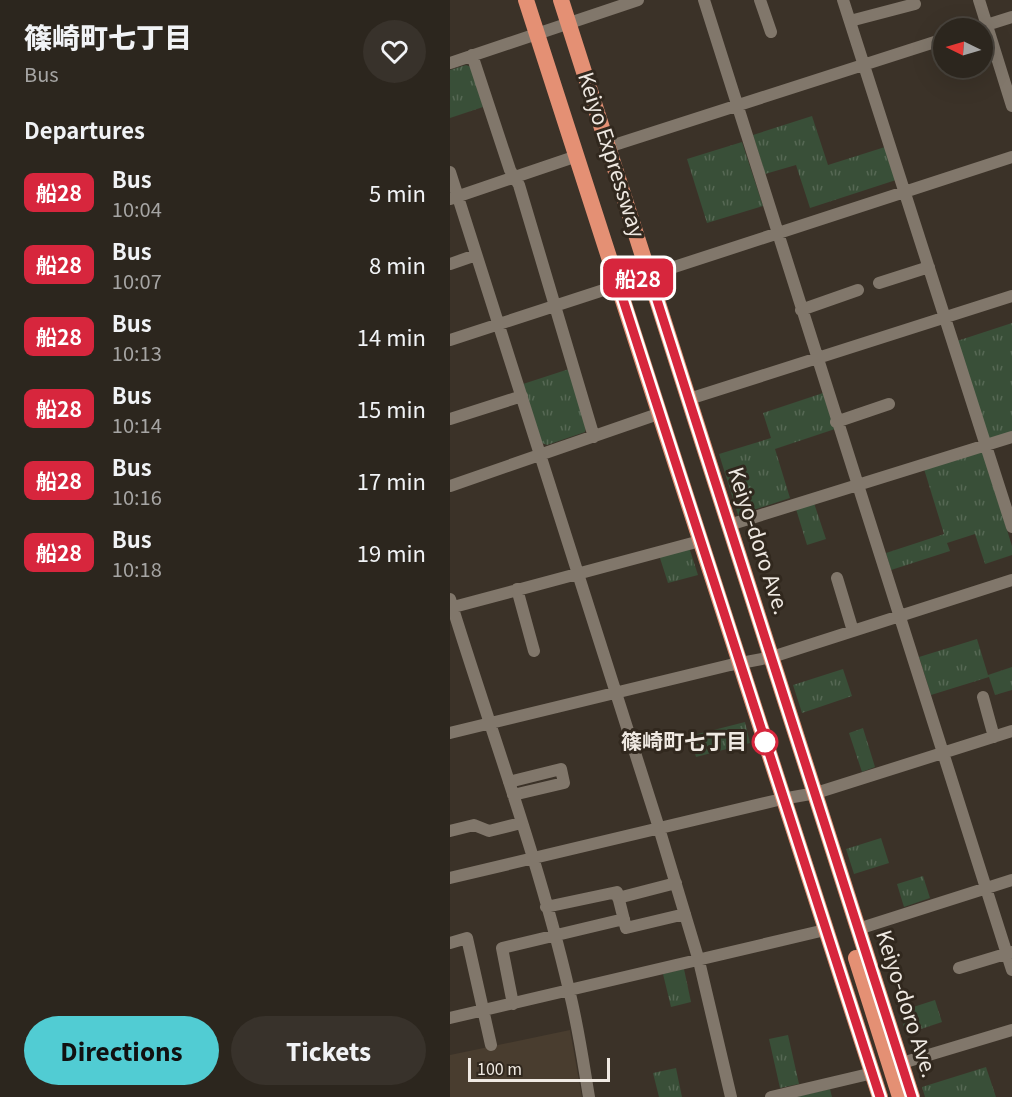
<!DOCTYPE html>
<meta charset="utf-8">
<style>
body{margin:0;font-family:Georgia,"Noto Sans JP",serif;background:#38322b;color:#f1f3f6;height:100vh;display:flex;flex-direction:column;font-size:22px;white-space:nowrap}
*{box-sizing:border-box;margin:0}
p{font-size:20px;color:#a6a5a4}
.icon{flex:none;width:33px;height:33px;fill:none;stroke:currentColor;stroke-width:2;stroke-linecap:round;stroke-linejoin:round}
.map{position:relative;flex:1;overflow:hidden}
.details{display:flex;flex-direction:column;background:#2c261e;width:450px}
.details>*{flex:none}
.badge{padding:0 12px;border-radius:9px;font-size:21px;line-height:39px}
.needle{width:39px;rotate:275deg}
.controls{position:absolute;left:483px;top:18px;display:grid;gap:12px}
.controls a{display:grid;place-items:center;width:60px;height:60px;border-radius:50%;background:#2c261e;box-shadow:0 6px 24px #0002,0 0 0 2px #48433c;font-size:30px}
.scale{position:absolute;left:18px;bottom:15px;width:142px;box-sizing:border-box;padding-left:6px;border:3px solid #efe9e2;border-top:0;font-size:16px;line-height:21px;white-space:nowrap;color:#efe9e2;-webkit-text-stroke:4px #31281e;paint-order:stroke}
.map>.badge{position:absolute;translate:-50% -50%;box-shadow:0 0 0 3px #fff}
h2{padding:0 24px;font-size:22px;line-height:54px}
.round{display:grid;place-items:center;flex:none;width:63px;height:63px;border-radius:32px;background:#38322b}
.overview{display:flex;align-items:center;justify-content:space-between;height:102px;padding:0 24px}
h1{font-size:28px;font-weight:800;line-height:45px}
.cta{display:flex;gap:12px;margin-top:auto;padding:12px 24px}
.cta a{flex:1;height:69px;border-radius:36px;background:#51ccd3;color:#111;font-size:24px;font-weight:800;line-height:69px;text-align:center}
.cta a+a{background:#38322b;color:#f1f3f6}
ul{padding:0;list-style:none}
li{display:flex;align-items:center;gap:18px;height:72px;padding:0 24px}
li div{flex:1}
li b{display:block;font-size:22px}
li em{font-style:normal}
li .badge{min-width:66px;font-weight:700;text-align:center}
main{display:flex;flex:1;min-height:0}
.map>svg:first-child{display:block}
</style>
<main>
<section class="details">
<div class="overview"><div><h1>篠崎町七丁目</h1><p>Bus</p></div><a class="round"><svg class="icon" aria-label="heart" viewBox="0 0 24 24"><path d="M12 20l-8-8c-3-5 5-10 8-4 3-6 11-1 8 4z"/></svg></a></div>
<h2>Departures</h2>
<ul>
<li><span class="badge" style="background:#d7263d;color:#fff">船28</span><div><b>Bus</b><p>10:04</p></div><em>5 min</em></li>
<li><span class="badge" style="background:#d7263d;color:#fff">船28</span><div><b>Bus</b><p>10:07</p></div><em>8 min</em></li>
<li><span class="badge" style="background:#d7263d;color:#fff">船28</span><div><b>Bus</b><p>10:13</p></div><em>14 min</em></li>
<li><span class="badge" style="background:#d7263d;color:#fff">船28</span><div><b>Bus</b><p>10:14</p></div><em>15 min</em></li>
<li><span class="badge" style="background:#d7263d;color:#fff">船28</span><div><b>Bus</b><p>10:16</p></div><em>17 min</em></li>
<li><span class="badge" style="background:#d7263d;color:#fff">船28</span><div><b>Bus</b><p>10:18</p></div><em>19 min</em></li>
</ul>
<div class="cta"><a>Directions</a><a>Tickets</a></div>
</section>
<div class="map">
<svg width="562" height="1097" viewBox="0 0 562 1097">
<defs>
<pattern id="grass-tufts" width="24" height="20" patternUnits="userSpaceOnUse" patternTransform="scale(1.5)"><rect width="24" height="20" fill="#394f38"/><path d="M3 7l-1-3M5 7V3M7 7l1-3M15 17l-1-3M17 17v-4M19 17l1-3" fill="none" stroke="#566854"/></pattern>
</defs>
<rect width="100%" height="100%" fill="#3b3228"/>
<path fill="#493d2f" d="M 120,1030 L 132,1097 L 0,1097 L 0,1055 Z"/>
<path fill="url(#grass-tufts)" d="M 16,65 L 21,67 L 33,107 L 0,118 L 0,70 Z
M 362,116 L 378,165 L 435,147 L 446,180 L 360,208 L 346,165 L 315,174 L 303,135 Z
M 292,142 L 313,206 L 257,223 L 237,159 Z
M 562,323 L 562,432 L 537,439 L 507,341 Z
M 119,369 L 136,428 L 135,432 L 97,445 L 92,443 L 73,384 Z
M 373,393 L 385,429 L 325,449 L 340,498 L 288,515 L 269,454 L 321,438 L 313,413 Z
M 530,451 L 533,453 L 562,546 L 562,555 L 535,564 L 525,534 L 497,543 L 500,551 L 441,570 L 436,553 L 494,534 L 474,469 Z
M 364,503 L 376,539 L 357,545 L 346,509 Z
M 239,547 L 248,575 L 218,583 L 209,555 Z
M 527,639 L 538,675 L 562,667 L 562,690 L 545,695 L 539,677 L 481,695 L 469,657 Z
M 393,669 L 402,696 L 352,713 L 343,685 Z
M 295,722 L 300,743 L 246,757 L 240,736 Z
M 413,728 L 425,767 L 412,772 L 399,733 Z
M 431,838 L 439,863 L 404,874 L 396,849 Z
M 473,876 L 480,898 L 454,907 L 447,884 Z
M 234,969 L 241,1002 L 221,1007 L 213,974 Z
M 485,1000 L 492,1022 L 456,1034 L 453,1024 L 458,1022 L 454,1010 Z
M 338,1035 L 349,1084 L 330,1088 L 319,1039 Z
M 536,1067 L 546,1097 L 475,1097 L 472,1087 Z
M 226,1068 L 232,1097 L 209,1097 L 203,1073 Z
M 380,1089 L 382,1097 L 345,1097 Z"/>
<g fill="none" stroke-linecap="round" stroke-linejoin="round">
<path stroke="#81776b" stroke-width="12" d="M 254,0 L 562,970
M 310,0 L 321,32
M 393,0 L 562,527
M 529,0 L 562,106
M 400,21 L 465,4
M 527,28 L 562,17
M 22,55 L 60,170 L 69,185 L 144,437
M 0,63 L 188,0
M 158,147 L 494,39
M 0,172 L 209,828 L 249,961 L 281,1097
M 0,199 L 127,156
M 0,264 L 26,255
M 429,283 L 479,267
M 351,310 L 408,290
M 0,340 L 562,157
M 239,399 L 562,296
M 0,419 L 72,396
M 386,422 L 439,404
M 0,486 L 208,414
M 279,525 L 562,437
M 387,578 L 403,631
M 67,589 L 84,651
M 0,599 C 40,729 88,857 119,990 C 128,1025 133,1061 139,1097
M 0,608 L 250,541
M 533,697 L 544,737
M 0,733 L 280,665 L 322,657 L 562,580
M 59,782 L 111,769 L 114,783 L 63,795
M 0,831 L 24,825 L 39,831 L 71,823
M 0,878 L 332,799 L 366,793 L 562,731
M 168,898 L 226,883
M 96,907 L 167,892 L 176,928 L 235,914
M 408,929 L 562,880
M 0,943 L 17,938 L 41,1045
M 509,968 L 562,952
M 63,1004 L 52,948 L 174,919
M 0,1018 L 375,930
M 452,1063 L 562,1030
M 321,1097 L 423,1073"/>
<path stroke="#e49074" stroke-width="16" d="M 76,0 L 430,1097
M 111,0 L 462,1097
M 406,958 L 450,1097"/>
</g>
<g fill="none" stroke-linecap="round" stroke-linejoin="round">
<defs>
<path id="line" d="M 430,1097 L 168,284 L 199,275 L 462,1097"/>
</defs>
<use href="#line" stroke="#fff" stroke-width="14"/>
<use href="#line" stroke="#d7263d" stroke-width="9"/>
</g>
<circle fill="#fff" stroke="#d7263d" stroke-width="3" cx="315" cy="742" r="12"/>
<g text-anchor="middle" stroke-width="6" stroke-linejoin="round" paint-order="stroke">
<g font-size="21" fill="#efe9e2" stroke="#31281e">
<text transform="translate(161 155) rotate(72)" y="7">Keiyo Expressway</text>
<text transform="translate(308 541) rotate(72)" y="7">Keiyo-doro Ave.</text>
<text transform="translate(456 1004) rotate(72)" y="7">Keiyo-doro Ave.</text>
</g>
<g font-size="21" font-weight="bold" fill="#efe9e2" stroke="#31281e" text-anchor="end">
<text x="297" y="749">篠崎町七丁目</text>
</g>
</g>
</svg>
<div class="controls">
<a><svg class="needle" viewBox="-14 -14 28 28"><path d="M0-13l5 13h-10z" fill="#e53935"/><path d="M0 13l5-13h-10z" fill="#a6a5a4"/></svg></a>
</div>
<div class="scale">100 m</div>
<b class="badge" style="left:188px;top:278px;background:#d7263d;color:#fff">船28</b>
</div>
</main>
